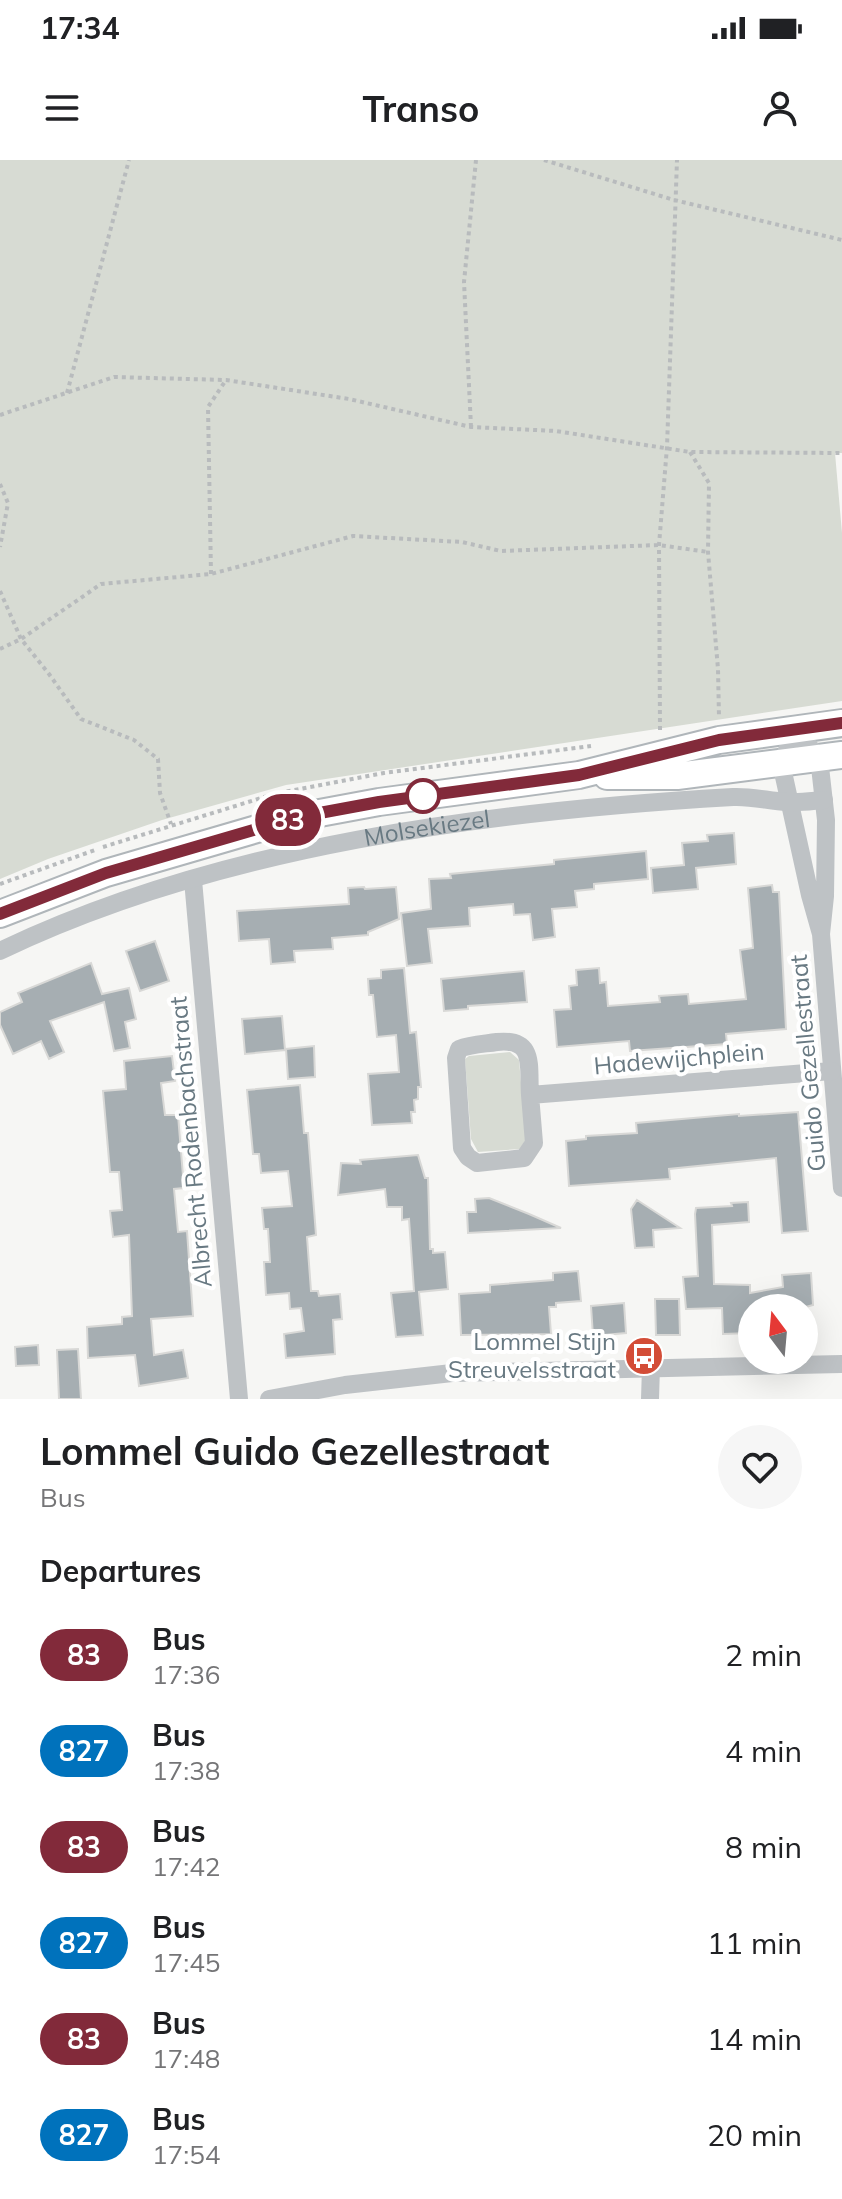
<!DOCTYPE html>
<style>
body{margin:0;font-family:Mulish,sans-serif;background:#f6f6f6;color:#202124;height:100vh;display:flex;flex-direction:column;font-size:30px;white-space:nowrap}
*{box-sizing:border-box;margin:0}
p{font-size:26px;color:#757577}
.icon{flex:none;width:44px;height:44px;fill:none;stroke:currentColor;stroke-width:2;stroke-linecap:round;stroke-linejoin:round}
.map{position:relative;height:1239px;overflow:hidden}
.sheet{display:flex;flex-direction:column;background:#fff;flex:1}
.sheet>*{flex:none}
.badge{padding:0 16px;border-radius:26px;font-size:28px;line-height:52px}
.needle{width:52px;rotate:344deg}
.fabs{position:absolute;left:738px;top:1134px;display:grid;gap:16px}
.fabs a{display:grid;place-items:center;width:80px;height:80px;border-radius:50%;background:#fff;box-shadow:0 8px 32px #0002;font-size:40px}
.map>.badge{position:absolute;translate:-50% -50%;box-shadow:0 0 0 4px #fff}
h2{padding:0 40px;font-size:30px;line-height:72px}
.round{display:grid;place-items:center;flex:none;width:84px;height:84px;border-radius:42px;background:#f6f6f6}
.head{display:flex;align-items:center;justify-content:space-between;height:136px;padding:0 40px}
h1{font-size:38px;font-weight:700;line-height:60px}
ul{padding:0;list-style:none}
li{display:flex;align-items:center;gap:24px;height:96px;padding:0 40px}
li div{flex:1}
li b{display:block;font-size:30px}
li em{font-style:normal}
li .badge{min-width:88px;font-weight:700;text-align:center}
.status{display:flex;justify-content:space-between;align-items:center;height:56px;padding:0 40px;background:#fff;direction:ltr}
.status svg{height:22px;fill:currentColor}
header{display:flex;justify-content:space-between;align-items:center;height:104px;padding:0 40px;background:#fff;font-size:36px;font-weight:700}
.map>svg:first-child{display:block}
</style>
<div class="status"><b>17:34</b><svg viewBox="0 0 49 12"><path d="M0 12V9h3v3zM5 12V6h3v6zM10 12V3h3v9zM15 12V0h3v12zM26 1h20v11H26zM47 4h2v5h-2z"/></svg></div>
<header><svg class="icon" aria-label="menu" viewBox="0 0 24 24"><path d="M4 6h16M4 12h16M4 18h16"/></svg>Transo<svg class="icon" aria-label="person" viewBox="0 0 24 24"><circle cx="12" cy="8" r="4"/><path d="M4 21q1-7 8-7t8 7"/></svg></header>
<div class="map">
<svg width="842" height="1239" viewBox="0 0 842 1239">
<rect width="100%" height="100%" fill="#f6f6f4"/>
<path fill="#d7dbd3" d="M 0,0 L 842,0 L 842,293 L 835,293 L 842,373 L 842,541 L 286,625 L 162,660 L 48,699 L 0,719 Z
M 510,892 L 519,900 L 526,979 L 520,989 L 478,992 L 471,979 L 465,899 L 469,896 Z"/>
<path fill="#a6aeb2" stroke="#d8d8d6" stroke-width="2" d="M 734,673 L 736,704 L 696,708 L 698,729 L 653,733 L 651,708 L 684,705 L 682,683 L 708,681 L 707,675 Z
M 646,691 L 648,719 L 594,724 L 594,729 L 575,731 L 577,747 L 552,749 L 555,777 L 533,780 L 530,754 L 514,755 L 513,744 L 469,748 L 470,766 L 428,769 L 432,803 L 407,806 L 401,753 L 431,749 L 429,719 L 451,718 L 450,714 L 554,704 L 554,700 Z
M 772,725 L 773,732 L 779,732 L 786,869 L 726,874 L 727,884 L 630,891 L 629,881 L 557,887 L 554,850 L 571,849 L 569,826 L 577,825 L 576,810 L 599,808 L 600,823 L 606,822 L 608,846 L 660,842 L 659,836 L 688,834 L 689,844 L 746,839 L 740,790 L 753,788 L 748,728 Z
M 364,727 L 365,729 L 396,727 L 399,759 L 368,772 L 368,775 L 332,778 L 333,789 L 294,791 L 295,802 L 271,804 L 269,779 L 239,781 L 237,751 L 349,744 L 348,728 Z
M 155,781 L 169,821 L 140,831 L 126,791 Z
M 91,803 L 102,834 L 129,828 L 136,859 L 125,862 L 130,888 L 114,891 L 104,842 L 50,861 L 64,892 L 49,899 L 41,881 L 13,894 L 0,865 L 0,852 L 22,842 L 18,833 Z
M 404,808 L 410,873 L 416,872 L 421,927 L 418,927 L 418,939 L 414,940 L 415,952 L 411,952 L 412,963 L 372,965 L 368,914 L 399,912 L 396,875 L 377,877 L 373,835 L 369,835 L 368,819 L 381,818 L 381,810 Z
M 524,811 L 527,842 L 468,846 L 468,849 L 444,851 L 441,819 Z
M 282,856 L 285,890 L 245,894 L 242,859 Z
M 314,886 L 315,917 L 288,919 L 286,889 Z
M 172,896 L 175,921 L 161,923 L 165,955 L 178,955 L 184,1028 L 174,1029 L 178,1072 L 187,1071 L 193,1156 L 151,1159 L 154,1195 L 183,1190 L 188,1218 L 139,1226 L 135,1195 L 88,1198 L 87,1167 L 122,1164 L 122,1157 L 132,1156 L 129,1075 L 113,1077 L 110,1051 L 122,1050 L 119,1012 L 110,1012 L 103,931 L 126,929 L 124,901 Z
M 300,925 L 304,973 L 308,973 L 316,1075 L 307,1077 L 311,1131 L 318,1131 L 319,1136 L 340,1134 L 342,1159 L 333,1160 L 335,1194 L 286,1198 L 284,1174 L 304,1171 L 301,1148 L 290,1149 L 289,1133 L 266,1135 L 264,1102 L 270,1102 L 268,1069 L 264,1069 L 262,1048 L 292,1046 L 288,1011 L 261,1013 L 259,994 L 253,994 L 247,930 Z
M 798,952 L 808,1071 L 782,1073 L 776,998 L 669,1009 L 670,1019 L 569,1026 L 566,981 L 586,979 L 586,976 L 637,973 L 636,963 L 739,954 L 739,956 Z
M 418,995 L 425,1018 L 428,1018 L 430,1089 L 433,1089 L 433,1093 L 445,1092 L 448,1129 L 419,1132 L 423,1175 L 396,1177 L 391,1133 L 414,1131 L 409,1059 L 402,1060 L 402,1047 L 387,1047 L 385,1029 L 338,1035 L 341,1003 L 361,1004 L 360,1000 Z
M 489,1038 L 529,1054 L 561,1068 L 468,1073 L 467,1052 L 476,1052 L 475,1039 Z
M 637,1040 L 680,1068 L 653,1070 L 654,1087 L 635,1088 L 631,1049 Z
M 748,1042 L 749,1062 L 712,1065 L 714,1124 L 750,1125 L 750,1133 L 783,1127 L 782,1115 L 811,1113 L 813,1145 L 802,1148 L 750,1148 L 751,1173 L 723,1174 L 722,1148 L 686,1149 L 683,1117 L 698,1116 L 695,1054 L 696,1048 L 732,1046 L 731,1043 Z
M 578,1111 L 581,1141 L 556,1143 L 556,1147 L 549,1147 L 551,1174 L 461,1175 L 459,1134 L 490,1132 L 490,1125 L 553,1120 L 553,1113 Z
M 655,1139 L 679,1139 L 680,1175 L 656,1175 Z
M 624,1143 L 626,1173 L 593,1176 L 591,1146 Z
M 38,1185 L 39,1205 L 16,1206 L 15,1187 Z
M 78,1189 L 81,1239 L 59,1239 L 57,1190 Z"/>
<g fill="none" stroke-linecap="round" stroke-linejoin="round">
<defs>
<path id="secondary" d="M 607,616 L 677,616 L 842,595
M 0,754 L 106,713 L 298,657 L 379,642 L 579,615 L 719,580 L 842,563"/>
</defs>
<use href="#secondary" stroke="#b0b6ba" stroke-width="30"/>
<path stroke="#b8bbbd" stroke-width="4" stroke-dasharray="4 4" stroke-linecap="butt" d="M 544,0 L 674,40 L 842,80
M 67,233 L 129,0
M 0,255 L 114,217 L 226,220 L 349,239 L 471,267 L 556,271 L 690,292 L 842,293
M 471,267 L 464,122 L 476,0
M 690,292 L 709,323 L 708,392 L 718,509 L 719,557
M 0,324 L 8,343 L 0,387
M 211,414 L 208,247 L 226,220
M 0,431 L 21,479 L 49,514 L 81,559 L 134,580 L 158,599 L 160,633 L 171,664
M 0,489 L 21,479 L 101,424 L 211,414 L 353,376 L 462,382 L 501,391 L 659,385 L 708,392
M 660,570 L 659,385 L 667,287 L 677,0
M 103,687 L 274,634 L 384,613 L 591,586
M 0,724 L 95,690"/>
<g stroke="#bec2c5" stroke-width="18">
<path d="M 193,720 L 239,1239"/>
<path d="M 821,774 L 810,735 L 783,612 L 782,603 L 795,570 L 819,598 L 826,660 L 825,736 L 821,774 L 842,1028"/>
<path id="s1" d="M 0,791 C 221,685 490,651 733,637 C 751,636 769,641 787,642 C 799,643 812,641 824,640"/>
<path d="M 530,935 L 534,983 L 524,998 L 477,1003 L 468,997 L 462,988 L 456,898 L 459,889 C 471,884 484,884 497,882 C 536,878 528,906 530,935 L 832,911"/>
<path d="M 269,1239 L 345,1225 L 452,1213 L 842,1204"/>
<path d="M 650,1239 L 651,1207"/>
</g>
<use href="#secondary" stroke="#fff" stroke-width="26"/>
</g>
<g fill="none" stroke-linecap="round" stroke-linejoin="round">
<defs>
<path id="line" d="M 0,754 L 106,713 L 298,657 L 379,642 L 579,615 L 719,580 L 842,563"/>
</defs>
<use href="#line" stroke="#fff" stroke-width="18"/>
<use href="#line" stroke="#822a3a" stroke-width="12"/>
</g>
<defs>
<symbol id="bus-disc" viewBox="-11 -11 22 22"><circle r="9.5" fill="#d34d37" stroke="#fff"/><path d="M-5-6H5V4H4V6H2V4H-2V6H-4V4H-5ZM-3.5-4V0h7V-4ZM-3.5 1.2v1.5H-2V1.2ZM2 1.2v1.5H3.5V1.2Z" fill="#fff"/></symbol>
</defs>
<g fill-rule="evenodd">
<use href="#bus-disc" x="622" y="1174" width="44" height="44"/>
</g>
<circle fill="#fff" stroke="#822a3a" stroke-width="4" cx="423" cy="636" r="16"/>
<g text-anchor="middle" stroke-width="8" stroke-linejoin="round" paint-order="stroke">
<g font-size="24" fill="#687982" stroke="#fff">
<text dy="8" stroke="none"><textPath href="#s1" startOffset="446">Molsekiezel</textPath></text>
<text transform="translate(679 899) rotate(-5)" y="8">Hadewijchplein</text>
<text transform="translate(808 903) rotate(-95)" y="8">Guido Gezellestraat</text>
<text transform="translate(191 982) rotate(-95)" y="8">Albrecht Rodenbachstraat</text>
</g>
<g font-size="24" fill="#687982" stroke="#fff" text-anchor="end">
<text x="616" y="1190">Lommel Stijn<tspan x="616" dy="28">Streuvelsstraat</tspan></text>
</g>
</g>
</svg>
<div class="fabs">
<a><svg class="needle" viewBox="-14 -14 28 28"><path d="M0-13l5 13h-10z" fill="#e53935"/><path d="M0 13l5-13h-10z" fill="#757577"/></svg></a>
</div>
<b class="badge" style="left:288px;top:660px;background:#822a3a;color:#fff">83</b>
</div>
<section class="sheet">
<div class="head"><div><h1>Lommel Guido Gezellestraat</h1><p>Bus</p></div><a class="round"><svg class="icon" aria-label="heart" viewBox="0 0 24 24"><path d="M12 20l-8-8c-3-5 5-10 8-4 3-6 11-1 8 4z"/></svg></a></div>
<h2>Departures</h2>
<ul>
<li><span class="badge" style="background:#822a3a;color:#fff">83</span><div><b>Bus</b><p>17:36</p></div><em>2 min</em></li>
<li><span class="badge" style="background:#0072bc;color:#fff">827</span><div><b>Bus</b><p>17:38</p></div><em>4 min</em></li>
<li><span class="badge" style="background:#822a3a;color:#fff">83</span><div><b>Bus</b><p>17:42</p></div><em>8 min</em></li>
<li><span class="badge" style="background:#0072bc;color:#fff">827</span><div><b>Bus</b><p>17:45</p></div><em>11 min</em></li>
<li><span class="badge" style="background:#822a3a;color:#fff">83</span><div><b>Bus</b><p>17:48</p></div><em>14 min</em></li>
<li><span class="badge" style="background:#0072bc;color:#fff">827</span><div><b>Bus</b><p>17:54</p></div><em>20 min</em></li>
</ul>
</section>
